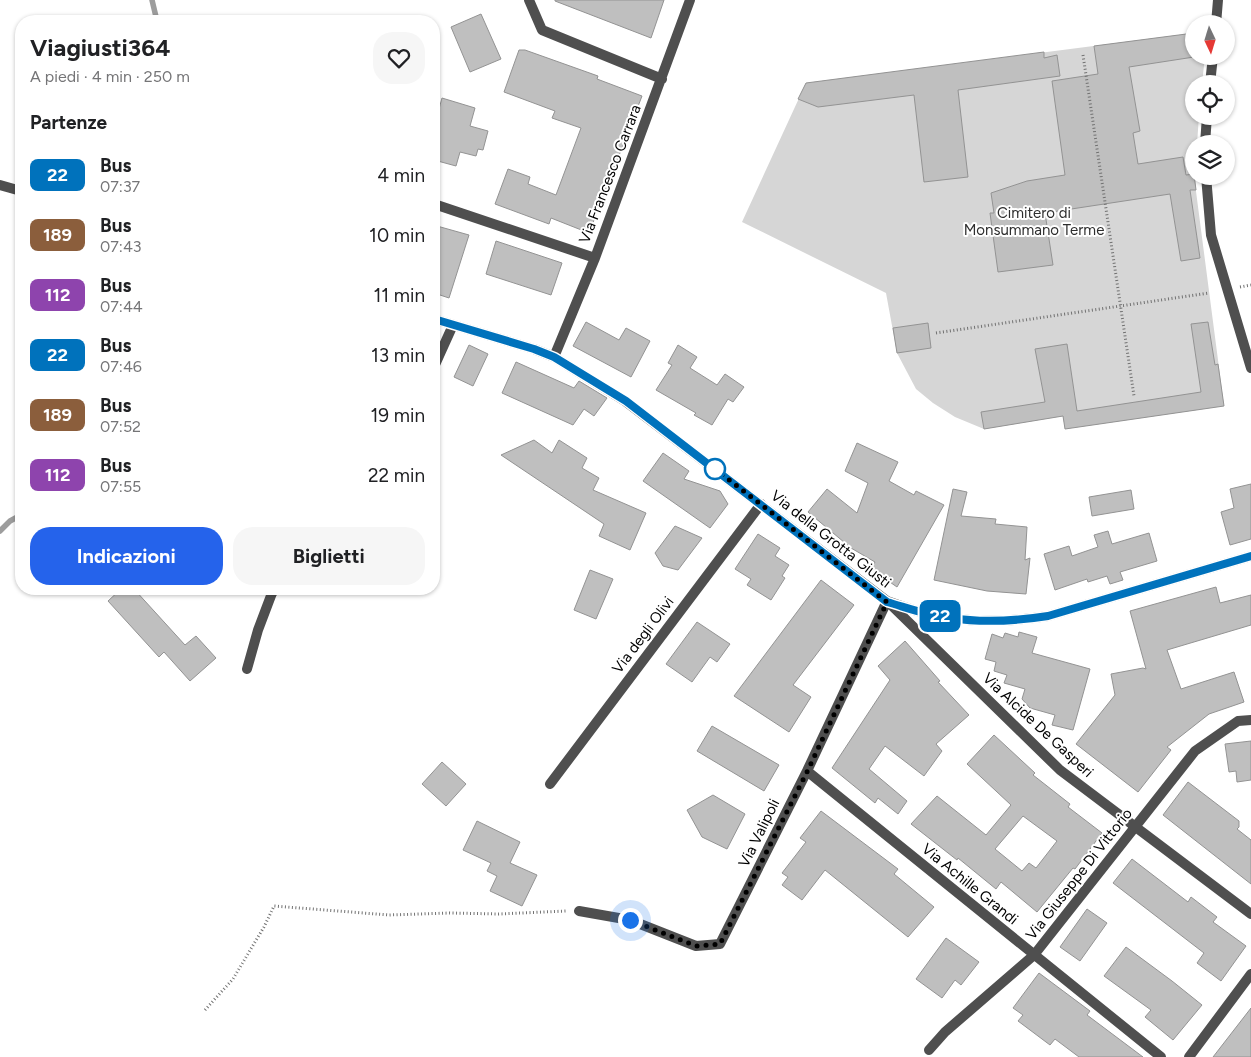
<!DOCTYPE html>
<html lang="it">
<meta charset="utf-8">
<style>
body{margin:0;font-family:Figtree,sans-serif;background:#f6f6f6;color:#202124;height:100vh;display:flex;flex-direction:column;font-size:19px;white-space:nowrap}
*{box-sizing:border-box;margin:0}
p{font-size:16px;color:#757577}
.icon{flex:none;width:28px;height:28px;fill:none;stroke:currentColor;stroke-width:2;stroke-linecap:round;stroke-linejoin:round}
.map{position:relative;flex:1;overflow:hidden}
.details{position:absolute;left:15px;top:15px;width:425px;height:580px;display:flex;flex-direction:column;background:#fff;border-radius:20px;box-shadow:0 1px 4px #0004}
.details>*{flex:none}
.badge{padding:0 10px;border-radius:8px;font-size:18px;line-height:32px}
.needle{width:32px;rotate:176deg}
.buttons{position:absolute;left:1185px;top:15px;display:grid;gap:10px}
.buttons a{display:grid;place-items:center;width:50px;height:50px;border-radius:50%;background:#fff;box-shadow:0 1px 4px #0004;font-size:25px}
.you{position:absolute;width:25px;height:25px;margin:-12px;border:4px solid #fff;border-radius:50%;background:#1a73e8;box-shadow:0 0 0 8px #1a73e833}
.map>.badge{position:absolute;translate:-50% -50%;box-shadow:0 0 0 2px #fff}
h2{padding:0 15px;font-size:19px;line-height:45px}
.round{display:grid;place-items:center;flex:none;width:52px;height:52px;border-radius:20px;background:#f6f6f6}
.headline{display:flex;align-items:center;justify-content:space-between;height:85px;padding:0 15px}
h1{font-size:24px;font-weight:700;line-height:38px}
.button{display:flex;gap:10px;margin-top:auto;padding:10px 15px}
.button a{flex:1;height:58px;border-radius:20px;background:#2563eb;color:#fff;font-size:20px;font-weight:700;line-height:58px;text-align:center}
.button a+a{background:#f6f6f6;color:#202124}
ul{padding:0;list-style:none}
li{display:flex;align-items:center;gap:15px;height:60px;padding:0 15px}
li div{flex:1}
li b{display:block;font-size:19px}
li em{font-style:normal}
li .badge{min-width:55px;font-weight:700;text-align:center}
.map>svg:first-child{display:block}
</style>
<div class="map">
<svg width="1251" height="1057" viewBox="0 0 1251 1057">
<rect width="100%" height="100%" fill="#fff"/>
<path fill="#d6d6d6" d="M 1194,33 L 1194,56 L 1205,56 L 1202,84 L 1194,84 L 1194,116 L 1199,116 L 1197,144 L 1194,144 L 1194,176 L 1224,406 L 1065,429 L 1063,416 L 984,429 L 955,417 L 933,403 L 916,389 L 897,353 L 886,293 L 742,222 L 806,83 Z"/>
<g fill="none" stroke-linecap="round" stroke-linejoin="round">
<path stroke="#9d9d9d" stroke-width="5.5" d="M 152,0 L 157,21
M 0,531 L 10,521 L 21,515"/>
</g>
<path fill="#bfbfbf" stroke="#939393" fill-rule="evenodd" d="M 555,0 L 664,0 L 651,38 L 555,1 Z
M 481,14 L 501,59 L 470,72 L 451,27 Z
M 1194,33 L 1194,57 L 1129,67 L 1140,131 L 1133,133 L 1138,164 L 1183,157 L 1186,175 L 1194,174 L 1196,190 L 1190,190 L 1200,258 L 1181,261 L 1170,194 L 1045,213 L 1053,265 L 998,272 L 990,213 L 994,213 L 991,193 L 1027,181 L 1065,175 L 1052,81 L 1098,74 L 1094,46 Z
M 519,50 L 525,50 L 598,76 L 597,79 L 642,96 L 589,233 L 551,218 L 549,224 L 495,204 L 508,169 L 530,177 L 528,184 L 556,195 L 581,128 L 552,118 L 555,111 L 504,92 Z
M 1044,52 L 1044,58 L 1057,55 L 1060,76 L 958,90 L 968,177 L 924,182 L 914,95 L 818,107 L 798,99 L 806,83 Z
M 442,98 L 475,108 L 470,126 L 488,131 L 483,150 L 478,149 L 476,156 L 460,152 L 456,166 L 434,160 L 434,127 Z
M 437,226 L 469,235 L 449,298 L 434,293 L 434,238 Z
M 496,241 L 562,263 L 551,295 L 486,274 Z
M 586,322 L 619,340 L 626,328 L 650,341 L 631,377 L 573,346 Z
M 1208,322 L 1215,365 L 1218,364 L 1224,406 L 1065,429 L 1063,416 L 984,429 L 981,412 L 1045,402 L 1035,349 L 1067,344 L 1077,411 L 1201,392 L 1191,324 Z
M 928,323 L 931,348 L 897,353 L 893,328 Z
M 469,345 L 488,354 L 473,386 L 454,377 Z
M 678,345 L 697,357 L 690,368 L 717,385 L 725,374 L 744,387 L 733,402 L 728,399 L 712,425 L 694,415 L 696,413 L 656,390 L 672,365 L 668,363 Z
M 516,362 L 574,388 L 579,381 L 607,398 L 594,416 L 584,409 L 573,425 L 502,393 Z
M 534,440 L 552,453 L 559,440 L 587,458 L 582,468 L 599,478 L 593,490 L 646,513 L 630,550 L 599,536 L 604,524 L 501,455 Z
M 857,443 L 898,462 L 889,481 L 914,495 L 916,491 L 944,505 L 897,587 L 871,569 L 875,562 L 851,548 L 808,512 L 827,489 L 857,513 L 868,483 L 845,471 Z
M 663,453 L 689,471 L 684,479 L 720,491 L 728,504 L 710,528 L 643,481 Z
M 1251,484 L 1251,539 L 1230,545 L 1221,512 L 1234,508 L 1230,489 Z
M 953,489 L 967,492 L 961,516 L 996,519 L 995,524 L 1027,527 L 1025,560 L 1030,558 L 1026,594 L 987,591 L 934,580 Z
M 1131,490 L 1134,509 L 1092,516 L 1089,497 Z
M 675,526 L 702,538 L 678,570 L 663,566 L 655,553 Z
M 1108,531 L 1112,544 L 1149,533 L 1157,561 L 1120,572 L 1123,580 L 1110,584 L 1107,576 L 1088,582 L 1087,579 L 1055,590 L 1044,554 L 1069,546 L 1072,556 L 1098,547 L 1094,535 Z
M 758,534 L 780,548 L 775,556 L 789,565 L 782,576 L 785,578 L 771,600 L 747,585 L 751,579 L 735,569 Z
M 590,570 L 613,579 L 596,619 L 574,610 Z
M 821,580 L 854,605 L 793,685 L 811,697 L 789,732 L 734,696 Z
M 1216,587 L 1220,603 L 1251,595 L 1251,625 L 1167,650 L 1181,689 L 1234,672 L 1244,702 L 1209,714 L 1167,747 L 1171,750 L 1138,792 L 1076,744 L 1115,695 L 1111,674 L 1143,668 L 1146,669 L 1130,611 Z
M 121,589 L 134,589 L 185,645 L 196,636 L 216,658 L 190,681 L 164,652 L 159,657 L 108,601 Z
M 697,622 L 730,644 L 717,662 L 710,657 L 692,682 L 666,664 Z
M 1019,632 L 1037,637 L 1032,653 L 1090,669 L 1073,730 L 1052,725 L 1055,715 L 1030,708 L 1022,699 L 1025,689 L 1004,683 L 1007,675 L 994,671 L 996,662 L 985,659 L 992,634 L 1003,638 L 1005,633 L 1018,637 Z
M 905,641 L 940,681 L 938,682 L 969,715 L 936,744 L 942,751 L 924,776 L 885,746 L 869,769 L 907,801 L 898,814 L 878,798 L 875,803 L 832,768 L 890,680 L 878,666 Z
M 712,726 L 779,765 L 764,791 L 697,751 Z
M 994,735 L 1035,773 L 1033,775 L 1070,804 L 1068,807 L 1102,833 L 1075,869 L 1073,868 L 1037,912 L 1001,882 L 996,889 L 958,858 L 957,860 L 911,824 L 937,796 L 986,835 L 1011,805 L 967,764 ZM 1023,816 L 1057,841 L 1036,868 L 1029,863 L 1022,871 L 995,849 Z
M 1251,741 L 1251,780 L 1237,782 L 1236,771 L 1229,772 L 1225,744 Z
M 442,762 L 466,784 L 446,806 L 422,784 Z
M 1188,782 L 1239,821 L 1239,827 L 1237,829 L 1251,840 L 1251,884 L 1163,815 Z
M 713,795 L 745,814 L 727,849 L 702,837 L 687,810 Z
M 821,811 L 898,869 L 894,874 L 934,907 L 908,937 L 825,870 L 802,900 L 782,885 L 788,877 L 782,873 L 806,842 L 800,838 Z
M 477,821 L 520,842 L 510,863 L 537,875 L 522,906 L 490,891 L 497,876 L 487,871 L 491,863 L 463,850 Z
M 1132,859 L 1188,902 L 1191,897 L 1217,917 L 1213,922 L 1246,946 L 1221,981 L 1197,963 L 1204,953 L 1113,883 Z
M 1087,909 L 1107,923 L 1080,961 L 1060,947 Z
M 946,938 L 979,962 L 961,985 L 955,980 L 942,998 L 916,979 Z
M 1126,947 L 1172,981 L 1202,1005 L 1173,1040 L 1145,1017 L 1151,1010 L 1104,976 Z
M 1039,973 L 1090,1011 L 1087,1015 L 1143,1057 L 1079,1057 L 1055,1039 L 1050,1045 L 1018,1021 L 1023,1015 L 1013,1008 Z
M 1251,1008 L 1251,1057 L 1213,1057 Z"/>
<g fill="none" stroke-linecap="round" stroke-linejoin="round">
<path stroke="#717171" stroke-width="3" stroke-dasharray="1 2.5" stroke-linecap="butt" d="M 1083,55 L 1134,396
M 1240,287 L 1251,285
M 936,333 L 1209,293
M 205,1010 L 233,979 L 264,927 L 274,906 L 389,915 L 450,913 L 499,914 L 566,911"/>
<path stroke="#4f4f4f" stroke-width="10" d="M 529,0 L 542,30 L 662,79
M 1216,24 L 1218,0
M 1210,84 L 1213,56
M 1205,144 L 1207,116
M 1206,176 L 1211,235 L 1251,368
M 0,185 L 21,191
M 434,204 L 595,258
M 434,319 L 534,349 L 554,357 L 625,401 L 887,601 C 908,608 929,616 951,618 C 983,623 1016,621 1048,616 L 1251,556
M 554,357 L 595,258 L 690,0
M 434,367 L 453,325
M 247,669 L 258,630 L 272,593 L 276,589
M 807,771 L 1161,1057
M 550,784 L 761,504
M 579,911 L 630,920 L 696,946 L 720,944 L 807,771 L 887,601 L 1060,770 L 1251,914
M 929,1050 L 945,1032 L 1034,955 L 1195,751 L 1238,721 L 1251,720
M 1189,1057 L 1251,974"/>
</g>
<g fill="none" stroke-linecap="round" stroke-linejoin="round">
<defs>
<path id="line" d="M 434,319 L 534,349 L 554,357 L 626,401 L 887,602 C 908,608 929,616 951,618 C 983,623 1016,621 1048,616 L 1251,556"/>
</defs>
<use href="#line" stroke="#fff" stroke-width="11"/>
<use href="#line" stroke="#0072bc" stroke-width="8"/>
<path stroke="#000" stroke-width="5" stroke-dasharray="0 9" d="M 630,920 L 696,946 L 720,944 L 807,772 L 887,602 L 715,469"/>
</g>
<circle fill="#fff" stroke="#0072bc" stroke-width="2.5" cx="715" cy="469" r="10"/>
<g text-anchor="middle" stroke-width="4" stroke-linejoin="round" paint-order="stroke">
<g font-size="15" fill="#000" stroke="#fff">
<text transform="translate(610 174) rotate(-69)" y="5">Via Francesco Carrara</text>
<text transform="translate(831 539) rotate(38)" y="5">Via della Grotta Giusti</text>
<text transform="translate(643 635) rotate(-53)" y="5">Via degli Olivi</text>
<text transform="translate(1038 725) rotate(43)" y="5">Via Alcide De Gasperi</text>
<text transform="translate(759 833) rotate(-64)" y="5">Via Valipoli</text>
<text transform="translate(1079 874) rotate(-52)" y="5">Via Giuseppe Di Vittorio</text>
<text transform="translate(970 884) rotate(39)" y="5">Via Achille Grandi</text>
</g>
<g font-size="15" fill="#2d2d2d" stroke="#fff">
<text x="1034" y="218">Cimitero di<tspan x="1034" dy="17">Monsummano Terme</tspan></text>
</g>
</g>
</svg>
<div class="buttons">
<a><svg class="needle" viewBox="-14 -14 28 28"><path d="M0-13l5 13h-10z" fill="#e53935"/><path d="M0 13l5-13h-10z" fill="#757577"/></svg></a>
<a><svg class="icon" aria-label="locate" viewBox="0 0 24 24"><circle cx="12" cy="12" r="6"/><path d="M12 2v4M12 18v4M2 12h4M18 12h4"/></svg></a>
<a><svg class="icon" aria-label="layers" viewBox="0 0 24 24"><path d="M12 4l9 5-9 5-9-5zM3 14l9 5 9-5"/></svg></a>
</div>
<div class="you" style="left:630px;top:920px"></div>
<b class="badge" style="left:940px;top:616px;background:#0072bc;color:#fff">22</b>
<section class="details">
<div class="headline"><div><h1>Viagiusti364</h1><p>A piedi · 4 min · 250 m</p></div><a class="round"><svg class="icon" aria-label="heart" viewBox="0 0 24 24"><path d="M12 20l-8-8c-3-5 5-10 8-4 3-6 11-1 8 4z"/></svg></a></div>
<h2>Partenze</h2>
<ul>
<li><span class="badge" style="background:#0072bc;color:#fff">22</span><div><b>Bus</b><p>07:37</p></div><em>4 min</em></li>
<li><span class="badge" style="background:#8b5e3c;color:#fff">189</span><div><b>Bus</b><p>07:43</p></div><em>10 min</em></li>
<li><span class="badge" style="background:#8e44ad;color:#fff">112</span><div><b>Bus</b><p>07:44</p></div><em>11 min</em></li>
<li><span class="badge" style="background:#0072bc;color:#fff">22</span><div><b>Bus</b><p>07:46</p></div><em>13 min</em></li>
<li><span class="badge" style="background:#8b5e3c;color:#fff">189</span><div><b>Bus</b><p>07:52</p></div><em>19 min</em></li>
<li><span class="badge" style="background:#8e44ad;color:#fff">112</span><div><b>Bus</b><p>07:55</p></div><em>22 min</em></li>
</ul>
<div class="button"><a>Indicazioni</a><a>Biglietti</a></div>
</section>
</div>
